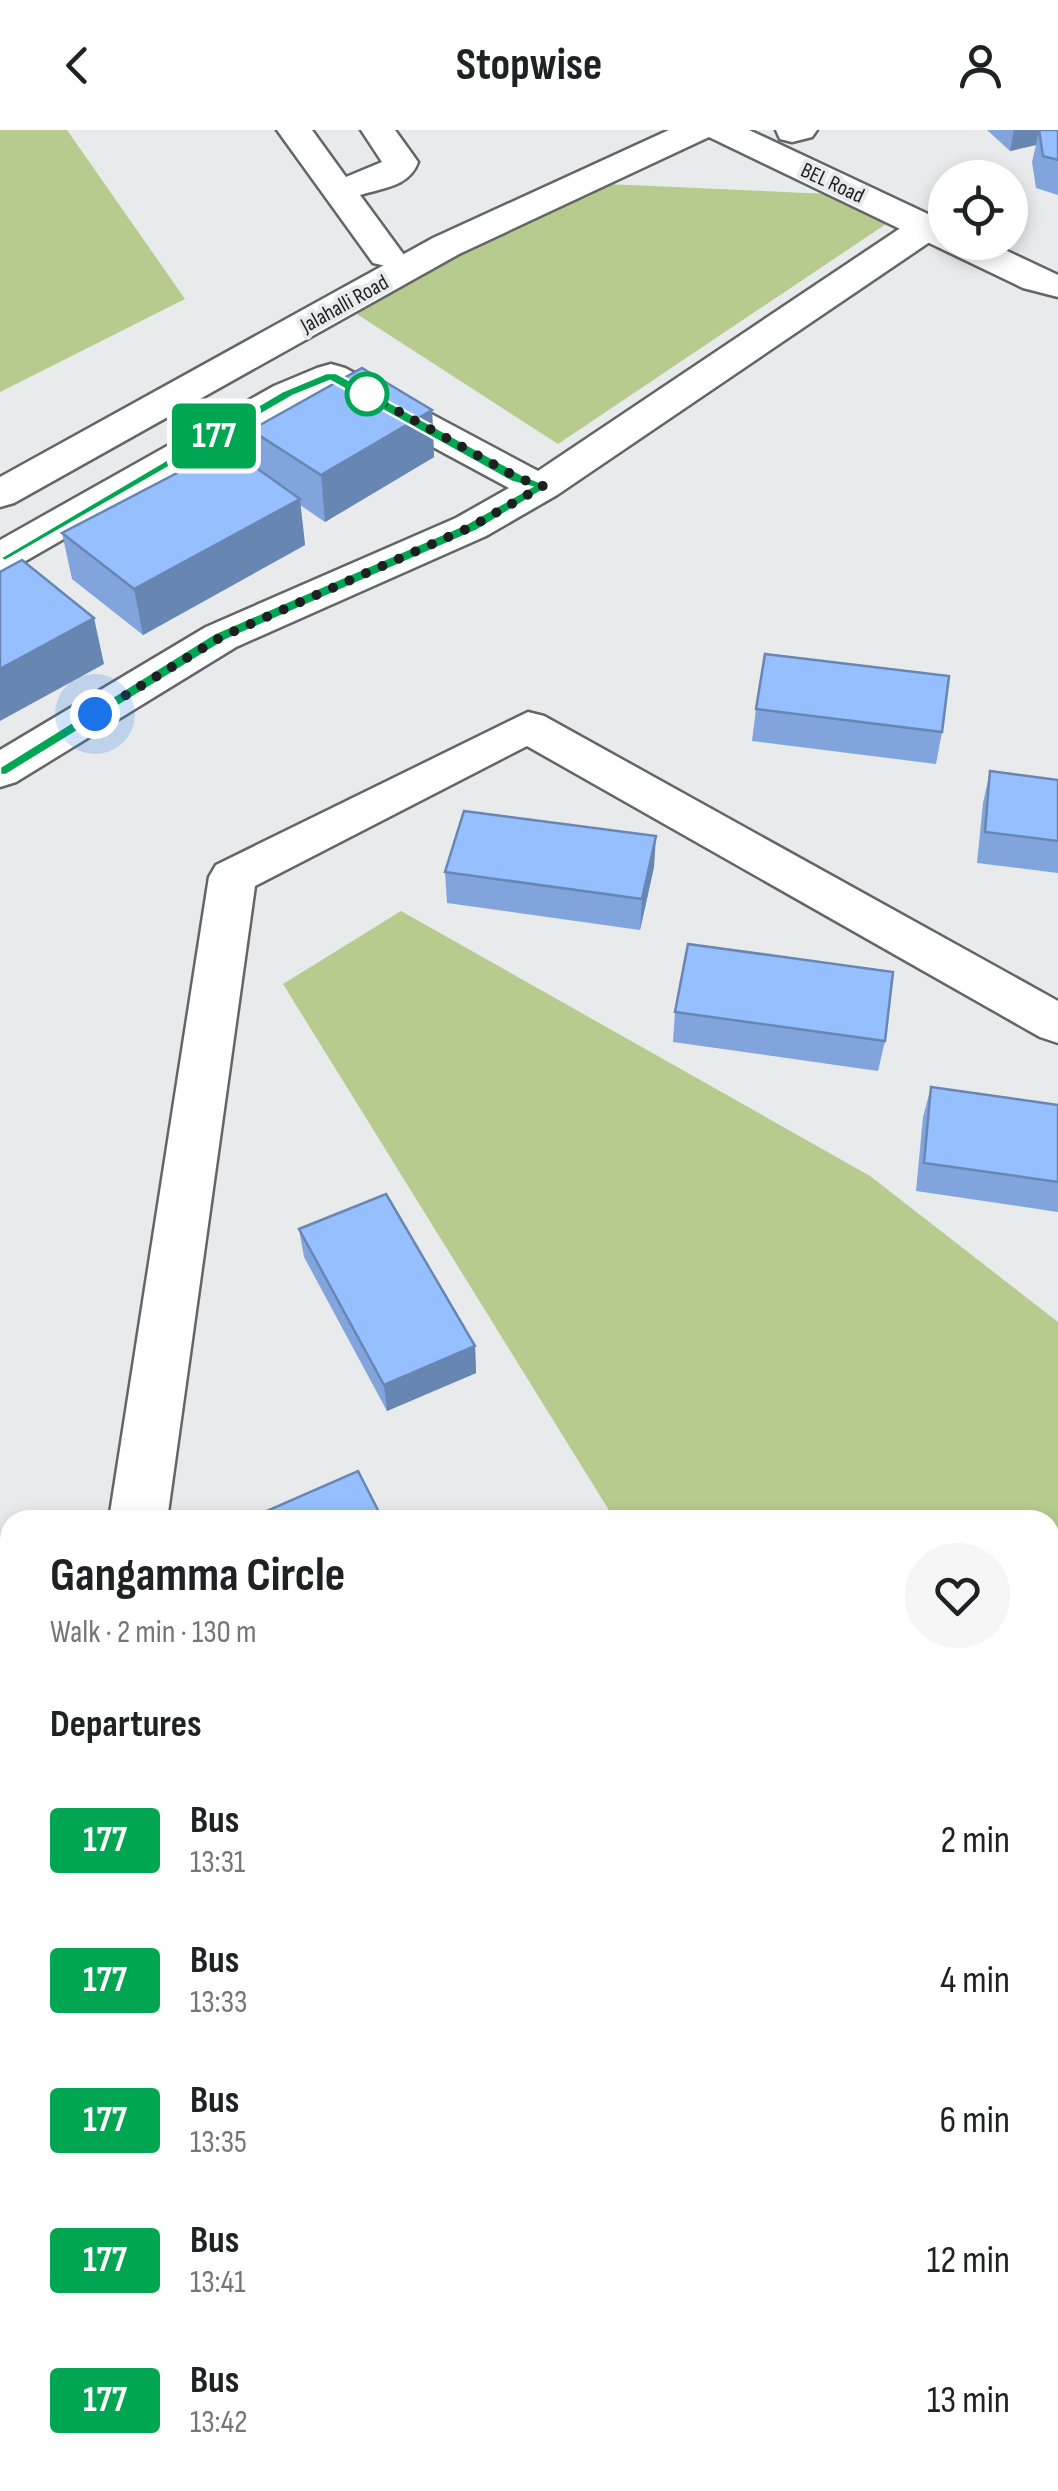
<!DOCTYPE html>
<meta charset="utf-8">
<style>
body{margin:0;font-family:"Sofia Sans Condensed",sans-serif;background:#f6f6f6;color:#202124;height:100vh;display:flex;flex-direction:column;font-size:38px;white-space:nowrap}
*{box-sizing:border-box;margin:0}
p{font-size:32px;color:#757577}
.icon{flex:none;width:55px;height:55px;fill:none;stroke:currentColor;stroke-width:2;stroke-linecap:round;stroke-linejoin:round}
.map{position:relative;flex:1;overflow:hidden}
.side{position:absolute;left:0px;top:1380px;width:1060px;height:982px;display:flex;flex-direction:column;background:#fff;border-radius:30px 30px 0 0;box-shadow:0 5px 15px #0003}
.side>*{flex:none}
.badge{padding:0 20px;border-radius:8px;font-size:35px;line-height:65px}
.fabs{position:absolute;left:928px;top:30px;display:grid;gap:20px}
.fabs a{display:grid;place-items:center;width:100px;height:100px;border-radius:50%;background:#fff;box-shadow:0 5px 15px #0003;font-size:50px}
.you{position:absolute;width:50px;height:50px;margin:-25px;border:8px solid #fff;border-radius:50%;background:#1a73e8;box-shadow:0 0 0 15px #1a73e833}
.map>.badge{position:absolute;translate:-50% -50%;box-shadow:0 0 0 5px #fff}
h2{padding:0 50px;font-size:38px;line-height:90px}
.round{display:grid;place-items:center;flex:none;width:105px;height:105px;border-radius:52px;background:#f6f6f6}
.headline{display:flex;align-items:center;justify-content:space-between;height:170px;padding:0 50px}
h1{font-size:48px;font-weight:700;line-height:75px}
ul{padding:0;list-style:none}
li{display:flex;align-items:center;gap:30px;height:140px;padding:0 50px}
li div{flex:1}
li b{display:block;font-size:38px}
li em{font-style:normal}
li .badge{min-width:110px;font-weight:700;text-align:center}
header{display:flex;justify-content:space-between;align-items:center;height:130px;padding:0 50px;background:#fff;font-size:45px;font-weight:700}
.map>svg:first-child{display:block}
</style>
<header><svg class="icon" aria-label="back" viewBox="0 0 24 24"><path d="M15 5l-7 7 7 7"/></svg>Stopwise<svg class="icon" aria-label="person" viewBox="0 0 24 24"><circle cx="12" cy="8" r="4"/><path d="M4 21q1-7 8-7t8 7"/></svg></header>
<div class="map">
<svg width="1058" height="2361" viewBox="0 0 1058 2361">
<rect width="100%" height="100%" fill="#e8eaec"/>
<path fill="#b6cb8d" d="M 0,0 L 67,0 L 185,169 L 0,262 Z
M 583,53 L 852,65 L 898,86 L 558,314 L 346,177 Z
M 401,781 L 870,1046 L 1058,1192 L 1058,1830 L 1050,1823 L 1050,1390 L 615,1390 L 283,854 Z"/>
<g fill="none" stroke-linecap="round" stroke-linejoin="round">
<defs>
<path id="minor" d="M 277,0 L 312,0 L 346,47 L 382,32 L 361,0 L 395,0 L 418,32 C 410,56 383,58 360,65 L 404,125 L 399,133 L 386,136 L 373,133 Z
M 776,0 L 817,0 L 812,7 L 792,12 L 780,9 Z
M 927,86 L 940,89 L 945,97 L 940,105 L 557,365 L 486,406 L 236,517 L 16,652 L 0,657 L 0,620 L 206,497 L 456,388 L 509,358 L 329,261 L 302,272 L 15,437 L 0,441 L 0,410 L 274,256 L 317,238 L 331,234 L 345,238 L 538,341 L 914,89 Z
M 528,582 L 544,586 L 1058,871 L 1058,913 L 1040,907 L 527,616 L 255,756 L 167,1390 L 109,1390 L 209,747 L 216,735 Z
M 1058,2184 L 1058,2261 L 1050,2265 L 1050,2188 Z
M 776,2352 L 855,2352 L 858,2358 L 860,2352 L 941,2352 L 938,2361 L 779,2361 Z"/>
<path id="major" d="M 669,0 L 749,0 L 945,92 L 945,112 L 988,112 L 1058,145 L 1058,167 L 1023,158 L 709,7 L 459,124 L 14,373 L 0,377 L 0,347 L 433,108 Z"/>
</defs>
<use href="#minor" stroke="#646567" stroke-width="5"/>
<use href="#major" stroke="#646567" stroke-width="5"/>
<use href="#minor" fill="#fff" fill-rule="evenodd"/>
<use href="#major" fill="#fff" fill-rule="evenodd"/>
</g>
<path fill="#80a4db" d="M 987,0 L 1058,0 L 1058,65 L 1036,58 L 1032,32 L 1036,15 L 1010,21 Z
M 432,280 L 434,327 L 325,392 L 300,375 L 305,415 L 143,505 L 72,449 L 62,403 L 256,337 L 251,300 Z
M 756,579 L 942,602 L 936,634 L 752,611 Z
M 990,641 L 1058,650 L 1058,743 L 977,733 L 983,673 Z
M 654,737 L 640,800 L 447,773 L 445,742 Z
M 675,882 L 885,911 L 878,941 L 673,912 Z
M 931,957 L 1058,975 L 1058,1082 L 916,1061 L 923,987 Z
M 299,1099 L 475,1216 L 476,1243 L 387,1281 L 304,1127 Z"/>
<path fill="#6886b2" d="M 1014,0 L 1039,0 L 1036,15 L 1010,21 Z
M 432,280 L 434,327 L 325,392 L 321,345 Z
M 300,369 L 305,415 L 143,505 L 134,459 Z
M 94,488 L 104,534 L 0,591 L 0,539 Z
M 656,706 L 654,737 L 640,800 L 642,769 Z
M 475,1216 L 476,1243 L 387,1281 L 384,1255 Z
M 10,2201 L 10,2215 L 0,2218 L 0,2205 Z"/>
<path fill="#95bfff" stroke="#6886b2" stroke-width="2.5" d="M 1039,0 L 1058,0 L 1058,30 L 1043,26 Z
M 362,238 L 432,280 L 321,345 L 251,300 Z
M 227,317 L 300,369 L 134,459 L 62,403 Z
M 22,430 L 94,488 L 0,539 L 0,442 Z
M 765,524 L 949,546 L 942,602 L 756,579 Z
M 990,641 L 1058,650 L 1058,711 L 985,702 Z
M 464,681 L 656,706 L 642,769 L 445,742 Z
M 688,814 L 893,842 L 885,911 L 675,882 Z
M 931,957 L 1058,975 L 1058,1052 L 924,1033 Z
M 386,1064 L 475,1216 L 384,1255 L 299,1099 Z
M 358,1341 L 383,1390 L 266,1390 L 262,1383 Z
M 10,1914 L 10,2201 L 0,2205 L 0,1918 Z
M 252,2352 L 394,2352 L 396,2361 L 254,2361 Z"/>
<path fill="#00a651" stroke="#fff" stroke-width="2.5" d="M 326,243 L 336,243 L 523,345 L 550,356 L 476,401 L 226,510 L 6,645 L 0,645 L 0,637 L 215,503 L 466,394 L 531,357 L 512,352 L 330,251 L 293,266 L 5,431 L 0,428 L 283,261 Z"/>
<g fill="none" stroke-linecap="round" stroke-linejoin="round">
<path stroke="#1e1f20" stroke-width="10" stroke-dasharray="0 18" d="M 95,584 L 221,507 L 471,397 L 543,356 L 518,348 L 367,264"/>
</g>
<circle fill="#fff" stroke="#00a651" stroke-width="5" cx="367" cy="264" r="20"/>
<g text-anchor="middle" stroke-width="8" stroke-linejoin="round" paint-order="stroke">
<g font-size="22" fill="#1e1f20" stroke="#e8eaec">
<text transform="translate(833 52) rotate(25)" y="8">BEL Road</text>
<text transform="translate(344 173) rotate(-29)" y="8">Jalahalli Road</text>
</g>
</g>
</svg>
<div class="fabs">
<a><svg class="icon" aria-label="locate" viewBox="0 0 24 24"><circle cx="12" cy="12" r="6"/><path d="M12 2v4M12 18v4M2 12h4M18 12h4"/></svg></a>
</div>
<div class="you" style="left:95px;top:584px"></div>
<b class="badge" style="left:214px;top:306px;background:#00a651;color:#fff">177</b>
<section class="side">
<div class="headline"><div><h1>Gangamma Circle</h1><p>Walk · 2 min · 130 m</p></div><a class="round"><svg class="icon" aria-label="heart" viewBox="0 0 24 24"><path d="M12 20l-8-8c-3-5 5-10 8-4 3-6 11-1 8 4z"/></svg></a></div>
<h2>Departures</h2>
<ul>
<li><span class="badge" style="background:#00a651;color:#fff">177</span><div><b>Bus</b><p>13:31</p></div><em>2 min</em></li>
<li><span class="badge" style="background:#00a651;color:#fff">177</span><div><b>Bus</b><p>13:33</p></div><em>4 min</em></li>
<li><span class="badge" style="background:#00a651;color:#fff">177</span><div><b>Bus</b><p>13:35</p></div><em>6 min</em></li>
<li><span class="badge" style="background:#00a651;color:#fff">177</span><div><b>Bus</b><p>13:41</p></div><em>12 min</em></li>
<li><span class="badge" style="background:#00a651;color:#fff">177</span><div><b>Bus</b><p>13:42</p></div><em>13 min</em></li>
</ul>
</section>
</div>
